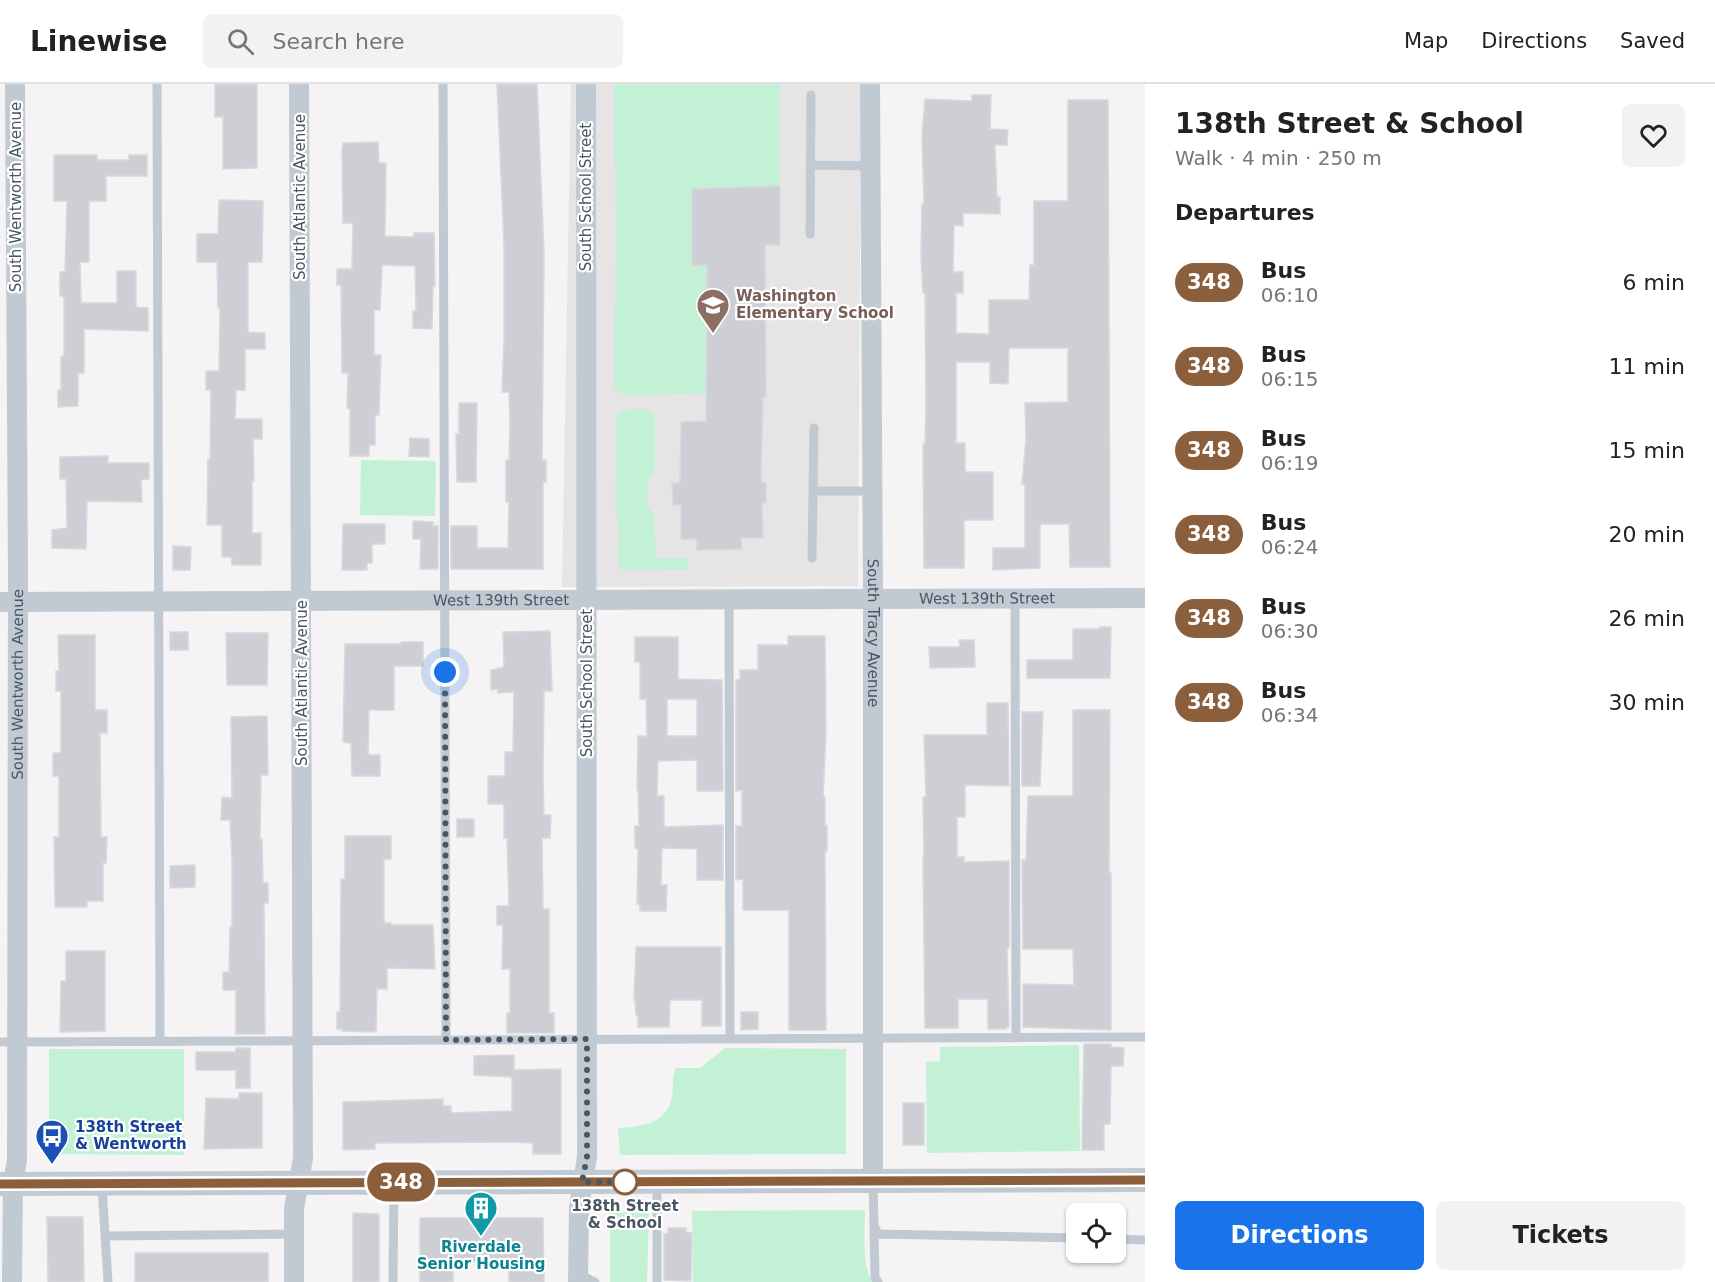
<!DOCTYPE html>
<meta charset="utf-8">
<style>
body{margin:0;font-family:"DejaVu Sans",sans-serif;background:#f2f2f2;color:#222;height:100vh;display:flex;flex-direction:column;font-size:22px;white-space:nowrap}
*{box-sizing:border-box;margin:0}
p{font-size:20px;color:#767676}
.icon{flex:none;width:33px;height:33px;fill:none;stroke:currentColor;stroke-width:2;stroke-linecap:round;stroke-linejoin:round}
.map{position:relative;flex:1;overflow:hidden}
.details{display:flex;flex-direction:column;background:#fff;width:570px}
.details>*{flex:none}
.badge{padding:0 12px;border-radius:20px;font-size:21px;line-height:39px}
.controls{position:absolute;left:1066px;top:1119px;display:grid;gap:12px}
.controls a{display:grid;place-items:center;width:60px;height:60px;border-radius:9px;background:#fff;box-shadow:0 2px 4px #0004;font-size:30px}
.you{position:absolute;width:30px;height:30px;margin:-15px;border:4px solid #fff;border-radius:50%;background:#1a73e8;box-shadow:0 0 0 9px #1a73e833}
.map>.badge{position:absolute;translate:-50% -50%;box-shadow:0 0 0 3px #fff}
h2{padding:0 30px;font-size:22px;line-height:54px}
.round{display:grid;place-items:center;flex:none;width:63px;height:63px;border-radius:9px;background:#f2f2f2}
.headline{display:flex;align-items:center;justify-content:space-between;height:102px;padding:0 30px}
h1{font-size:28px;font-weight:700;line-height:45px}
.button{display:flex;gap:12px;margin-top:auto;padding:12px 30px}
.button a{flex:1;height:69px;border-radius:9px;background:#1a73e8;color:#fff;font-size:24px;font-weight:700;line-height:69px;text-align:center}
.button a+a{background:#f2f2f2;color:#222}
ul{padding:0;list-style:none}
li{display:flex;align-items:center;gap:18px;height:84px;padding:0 30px}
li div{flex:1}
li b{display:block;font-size:22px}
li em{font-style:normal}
li .badge{min-width:66px;font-weight:700;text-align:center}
header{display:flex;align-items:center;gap:36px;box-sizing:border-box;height:84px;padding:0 30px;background:#fff;border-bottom:2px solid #e0e0e0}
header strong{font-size:28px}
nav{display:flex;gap:33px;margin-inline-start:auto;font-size:21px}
.search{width:420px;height:54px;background:#f2f2f2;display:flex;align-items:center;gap:15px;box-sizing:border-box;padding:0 21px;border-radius:9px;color:#767676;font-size:22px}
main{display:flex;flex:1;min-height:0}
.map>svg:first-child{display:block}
</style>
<header>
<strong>Linewise</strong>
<div class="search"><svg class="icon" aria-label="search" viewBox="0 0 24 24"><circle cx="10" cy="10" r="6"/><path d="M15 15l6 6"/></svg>Search here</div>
<nav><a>Map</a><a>Directions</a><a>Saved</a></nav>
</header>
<main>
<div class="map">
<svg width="1145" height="1198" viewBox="0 0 1145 1198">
<rect width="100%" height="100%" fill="#f5f3f3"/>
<path fill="#e6e4e5" d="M 571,0 L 861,0 L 858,502 L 562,503 Z"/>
<path fill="#c3f1d5" d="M 614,0 L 780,0 L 780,102 L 692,105 L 692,181 L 707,181 L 707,309 L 627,312 L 614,304 L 616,154 Z
M 625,325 L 648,325 L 655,332 L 655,386 L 647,399 L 648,423 L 654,430 L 656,474 L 688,474 L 688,486 L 618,485 L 619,444 L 615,422 L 617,330 Z
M 361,376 L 436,377 L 435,432 L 360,431 Z
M 1079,961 L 1080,1067 L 927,1069 L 926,978 L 940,977 L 940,963 Z
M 725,964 L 846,965 L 846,1070 L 620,1071 L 618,1044 C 641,1043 667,1040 672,1013 C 674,1001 671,996 676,984 L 700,984 Z
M 49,965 L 184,965 L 184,1071 L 49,1070 Z
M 865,1126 C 865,1146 861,1182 873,1198 L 693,1198 L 692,1127 Z
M 610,1128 L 649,1129 L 647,1198 L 610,1198 Z"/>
<path fill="#cdcfd5" stroke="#d7d9de" stroke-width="1.5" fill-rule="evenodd" d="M 215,0 L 257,0 L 257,84 L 223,85 L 223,33 L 215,33 Z
M 497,0 L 537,0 L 544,169 L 542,376 L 546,376 L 546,398 L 543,398 L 543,485 L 451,485 L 451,442 L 477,442 L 477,464 L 508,464 L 509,418 L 506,418 L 506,376 L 509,376 L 510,337 L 509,308 L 502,308 L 504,257 L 504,162 Z
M 972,11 L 991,11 L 990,45 L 1008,46 L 1007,61 L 995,61 L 997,113 L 1000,113 L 1000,130 L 963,129 L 963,142 L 954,141 L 953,188 L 963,188 L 963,209 L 956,209 L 956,249 L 989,250 L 989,216 L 1029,216 L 1030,181 L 1034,181 L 1034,117 L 1068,117 L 1068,16 L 1108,16 L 1110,483 L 1070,483 L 1069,440 L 1040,440 L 1040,484 L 993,486 L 993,464 L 1025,464 L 1025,400 L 1022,400 L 1026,354 L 1025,319 L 1068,318 L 1068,264 L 1009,264 L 1008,300 L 990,299 L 990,278 L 956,278 L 956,359 L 965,359 L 965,388 L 993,388 L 993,436 L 964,436 L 964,484 L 924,484 L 923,360 L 925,360 L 926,326 L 925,209 L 923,209 L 921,174 L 922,120 L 924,120 L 922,51 L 925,15 L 972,17 Z
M 378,58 L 379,79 L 386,79 L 385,152 L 414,153 L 414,149 L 434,149 L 435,202 L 433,202 L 432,245 L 413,244 L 413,227 L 416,227 L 415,182 L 382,181 L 380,226 L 374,226 L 374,271 L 381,271 L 379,331 L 375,331 L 375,361 L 369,361 L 369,372 L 350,372 L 350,324 L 347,324 L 348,289 L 342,289 L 341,201 L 337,201 L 337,185 L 352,185 L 353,139 L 343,139 L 342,66 L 343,59 Z
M 54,71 L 97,71 L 97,76 L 129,76 L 129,71 L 147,71 L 147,92 L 106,92 L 106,117 L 89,117 L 89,178 L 80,178 L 81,219 L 117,219 L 117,187 L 136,187 L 136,223 L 148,224 L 148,247 L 84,245 L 84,289 L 78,289 L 78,322 L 58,323 L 58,306 L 61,306 L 61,272 L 64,272 L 64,212 L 60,212 L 60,188 L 65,188 L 67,117 L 54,117 Z
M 780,102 L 780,161 L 765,161 L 766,313 L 763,313 L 761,398 L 766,399 L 766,419 L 762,419 L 763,454 L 741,454 L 742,465 L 697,466 L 697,455 L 681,455 L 681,421 L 673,421 L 672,399 L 680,399 L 681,338 L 706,337 L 707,181 L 692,182 L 692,105 Z
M 219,116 L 263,117 L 262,178 L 248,178 L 248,248 L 265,249 L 265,265 L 245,265 L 245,306 L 236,306 L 235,335 L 262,335 L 262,355 L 253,355 L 254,397 L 252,397 L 252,449 L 261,449 L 261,481 L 232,481 L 232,473 L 222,473 L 222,441 L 207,441 L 208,375 L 210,375 L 211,306 L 206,306 L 206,287 L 219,287 L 220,224 L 218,224 L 217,178 L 197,178 L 197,150 L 218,150 Z
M 459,319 L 477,319 L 476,398 L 457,398 L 456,350 L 459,350 Z
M 410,354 L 429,355 L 429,373 L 409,372 Z
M 108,372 L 108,379 L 149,379 L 149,395 L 141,396 L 142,418 L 87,417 L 86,465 L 52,464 L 52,446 L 67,444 L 66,395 L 60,395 L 60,373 Z
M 413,437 L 433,438 L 433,442 L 438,442 L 438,485 L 420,485 L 421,455 L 413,455 Z
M 343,440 L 385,440 L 385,460 L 372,460 L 372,479 L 367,479 L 367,486 L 342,486 Z
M 173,462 L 191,463 L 190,486 L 173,486 Z
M 1100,543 L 1111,543 L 1110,594 L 1027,594 L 1027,576 L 1073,576 L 1073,545 L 1099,545 Z
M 550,547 L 552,607 L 544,607 L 543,692 L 544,731 L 551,731 L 550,754 L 542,754 L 543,825 L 549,825 L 549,929 L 554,929 L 554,949 L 507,949 L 507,929 L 510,929 L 510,885 L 502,885 L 503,841 L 497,841 L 497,822 L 509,822 L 507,754 L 504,754 L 504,720 L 488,720 L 488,692 L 505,692 L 505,668 L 513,668 L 514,608 L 498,609 L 498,605 L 491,606 L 491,586 L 504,583 L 503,548 Z
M 170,548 L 188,548 L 188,566 L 170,566 Z
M 226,549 L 268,549 L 267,601 L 227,601 Z
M 58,551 L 95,551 L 95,626 L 107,626 L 107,649 L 100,649 L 101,753 L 107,753 L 106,779 L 103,778 L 103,817 L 87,817 L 87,823 L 55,823 L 54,753 L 59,753 L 59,692 L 53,692 L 53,669 L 61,669 L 61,607 L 56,607 L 56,587 L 59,587 Z
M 788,552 L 825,552 L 826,647 L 823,713 L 825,713 L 825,742 L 827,742 L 827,767 L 825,767 L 826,946 L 789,946 L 789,826 L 743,826 L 743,795 L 736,796 L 736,742 L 742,742 L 742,706 L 736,707 L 736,596 L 740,596 L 740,586 L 758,586 L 758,561 L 788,561 Z
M 635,553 L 678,553 L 678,595 L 722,596 L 723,707 L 697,707 L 697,676 L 658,677 L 657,712 L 664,712 L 664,743 L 723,741 L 723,796 L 697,796 L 697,765 L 662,764 L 661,801 L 667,801 L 666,827 L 640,827 L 640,820 L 637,820 L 638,764 L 635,764 L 635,742 L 639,742 L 638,706 L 637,706 L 638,652 L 647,652 L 646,615 L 640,615 L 640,578 L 635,578 ZM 667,615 L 697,615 L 697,652 L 667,652 Z
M 959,556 L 974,556 L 975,583 L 930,584 L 929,563 L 960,563 Z
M 401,558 L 423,558 L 423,582 L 394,582 L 394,626 L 369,626 L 368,671 L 380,671 L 380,692 L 352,692 L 351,659 L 343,658 L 345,560 L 401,560 Z
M 987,619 L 1008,619 L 1009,702 L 965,701 L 965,733 L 957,733 L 957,773 L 964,773 L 964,778 L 1009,777 L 1009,864 L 1007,864 L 1009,943 L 1006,943 L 1006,945 L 988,945 L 988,915 L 958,915 L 958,944 L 925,944 L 923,773 L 924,773 L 923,713 L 926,713 L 924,651 L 987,651 Z
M 1073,626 L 1110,626 L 1109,789 L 1111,789 L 1111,946 L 1023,943 L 1023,900 L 1074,901 L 1073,865 L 1023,865 L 1022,776 L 1026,776 L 1028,712 L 1073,712 Z
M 1022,628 L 1043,628 L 1040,702 L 1022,702 Z
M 267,632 L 268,691 L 261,691 L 260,755 L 262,755 L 263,799 L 268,799 L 268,819 L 264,819 L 265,950 L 236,950 L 236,906 L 223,906 L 223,888 L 229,888 L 230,843 L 232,843 L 232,777 L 230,736 L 221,736 L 222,713 L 232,714 L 231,633 Z
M 457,735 L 474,735 L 474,753 L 457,753 Z
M 345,752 L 391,752 L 391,775 L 384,775 L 384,839 L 391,839 L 391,841 L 433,841 L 435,885 L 387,884 L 387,905 L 377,905 L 376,948 L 342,947 L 342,945 L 337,945 L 337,928 L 340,928 L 341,795 L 345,795 Z
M 195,781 L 195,803 L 170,804 L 170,782 Z
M 636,863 L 721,863 L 721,942 L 702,942 L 702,916 L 670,916 L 669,943 L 638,943 L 638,933 L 636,931 L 635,916 L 634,916 Z
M 66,867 L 105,867 L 105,947 L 60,948 L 61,897 L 66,897 Z
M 741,928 L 758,928 L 758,945 L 741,946 Z
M 1084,960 L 1111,960 L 1111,963 L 1124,964 L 1123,982 L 1111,982 L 1110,1040 L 1104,1040 L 1104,1066 L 1082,1066 Z
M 236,964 L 250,964 L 250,1004 L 236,1004 L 236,986 L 196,986 L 196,968 L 236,968 Z
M 514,971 L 514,986 L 561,985 L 561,1070 L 533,1070 L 533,1059 L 512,1058 L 375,1059 L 375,1065 L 343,1066 L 343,1018 L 443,1015 L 443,1022 L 451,1022 L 451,1029 L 512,1027 L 512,993 L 474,991 L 474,972 Z
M 239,1009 L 262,1009 L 262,1064 L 204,1065 L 206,1014 L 239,1015 Z
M 903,1019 L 924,1019 L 924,1061 L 903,1061 Z
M 353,1129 L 379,1130 L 379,1198 L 353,1198 Z
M 47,1133 L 83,1133 L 84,1198 L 48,1198 Z
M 420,1134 L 543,1134 L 544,1198 L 509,1198 L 509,1178 L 453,1178 L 453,1198 L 420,1198 Z
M 668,1144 L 686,1144 L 686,1148 L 692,1149 L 691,1197 L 664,1196 L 664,1150 L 668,1150 Z
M 135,1169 L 268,1169 L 268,1198 L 135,1198 Z"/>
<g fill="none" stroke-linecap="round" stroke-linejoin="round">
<path stroke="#c1cad2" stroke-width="9" d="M 157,0 L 160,957
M 443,0 L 446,956
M 812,81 L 871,82
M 810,150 L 811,11
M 814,407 L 873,407
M 812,474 L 814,344
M 1015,513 L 1016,954
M 729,515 L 730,954
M 0,958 L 1145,953
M 873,1097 L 874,1141 L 878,1150 L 1077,1154
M 102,1102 L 108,1198
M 874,1145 L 875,1194 L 878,1198
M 105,1152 L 294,1150
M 1116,1155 L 1145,1156
M 578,1190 L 595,1198
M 393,1198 L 394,1098
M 657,1198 L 657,1100"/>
<g stroke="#c1cad2" stroke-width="20">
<path id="s1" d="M 870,0 L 873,514 L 873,1097"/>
<path id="s2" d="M 0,518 L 1145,514"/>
<path id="s3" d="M 12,1198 L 13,1099 L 17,1076 L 18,493 L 15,0"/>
<path d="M 294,1198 L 294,1125 L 303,1074 L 299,0"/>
<path d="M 578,1198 L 579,1124 L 587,1073 L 586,0"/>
</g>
<path stroke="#c1cad2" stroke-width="24" d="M 0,1100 L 1145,1096"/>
</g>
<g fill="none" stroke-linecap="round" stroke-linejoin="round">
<defs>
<path id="line" d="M 0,1100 L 1145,1096"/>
</defs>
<use href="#line" stroke="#fff" stroke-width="14"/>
<use href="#line" stroke="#8b5e3c" stroke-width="9"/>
<path stroke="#4a5661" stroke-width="6" stroke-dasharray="0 10.8" d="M 445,588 L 446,956 L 587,955 L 587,1073 L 582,1098 L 634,1098 L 625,1098"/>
</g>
<defs>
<symbol id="school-pin" viewBox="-11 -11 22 30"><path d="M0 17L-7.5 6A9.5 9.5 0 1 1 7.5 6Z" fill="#8d6e63" stroke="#fff"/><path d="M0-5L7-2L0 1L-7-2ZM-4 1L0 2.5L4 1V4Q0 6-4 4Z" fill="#fff"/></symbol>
<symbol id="bus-pin" viewBox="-11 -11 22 30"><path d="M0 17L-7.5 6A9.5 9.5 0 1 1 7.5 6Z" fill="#1a4fb4" stroke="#fff"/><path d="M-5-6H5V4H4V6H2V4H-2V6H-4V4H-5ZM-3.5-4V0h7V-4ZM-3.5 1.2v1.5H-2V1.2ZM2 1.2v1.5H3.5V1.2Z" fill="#fff"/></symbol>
<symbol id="building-pin" viewBox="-11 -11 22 30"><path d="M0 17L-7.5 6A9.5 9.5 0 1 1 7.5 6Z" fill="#0f9aa8" stroke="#fff"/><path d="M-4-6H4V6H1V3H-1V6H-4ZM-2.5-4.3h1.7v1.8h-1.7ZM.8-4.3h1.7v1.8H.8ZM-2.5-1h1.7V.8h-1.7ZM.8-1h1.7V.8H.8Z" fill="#fff"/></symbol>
</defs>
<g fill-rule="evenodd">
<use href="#school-pin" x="694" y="202" width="38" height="52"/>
<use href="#bus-pin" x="33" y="1033" width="38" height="52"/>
<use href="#building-pin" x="462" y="1105" width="38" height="52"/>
</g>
<circle fill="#fff" stroke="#8b5e3c" stroke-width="3" cx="625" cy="1098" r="12"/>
<g text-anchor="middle" stroke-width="4.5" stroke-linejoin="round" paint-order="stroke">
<g font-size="15" fill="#4a5661" stroke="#fff">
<text transform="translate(16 113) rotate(-90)" y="5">South Wentworth Avenue</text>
<text transform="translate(300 113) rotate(-90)" y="5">South Atlantic Avenue</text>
<text transform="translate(586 113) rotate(-90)" y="5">South School Street</text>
<text dy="5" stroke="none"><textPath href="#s2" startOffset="987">West 139th Street</textPath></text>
<text dy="5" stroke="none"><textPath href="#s2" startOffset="501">West 139th Street</textPath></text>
<text dy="5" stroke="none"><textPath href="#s1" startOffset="549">South Tracy Avenue</textPath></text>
<text dy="5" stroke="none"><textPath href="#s3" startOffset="598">South Wentworth Avenue</textPath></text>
<text transform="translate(302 599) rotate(-90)" y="5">South Atlantic Avenue</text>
<text transform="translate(587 599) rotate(-90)" y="5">South School Street</text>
</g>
<g font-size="15" font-weight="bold" fill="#785e54" stroke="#fff" text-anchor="start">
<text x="736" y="217">Washington<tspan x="736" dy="17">Elementary School</tspan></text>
</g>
<g font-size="15" font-weight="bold" fill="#164399" stroke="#fff" text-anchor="start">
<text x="75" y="1048">138th Street<tspan x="75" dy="17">&amp; Wentworth</tspan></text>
</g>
<g font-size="15" font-weight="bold" fill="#4a5661" stroke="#fff">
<text x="625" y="1127">138th Street<tspan x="625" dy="17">&amp; School</tspan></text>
</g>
<g font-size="15" font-weight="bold" fill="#0d838f" stroke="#fff">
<text x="481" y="1168">Riverdale<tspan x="481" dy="17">Senior Housing</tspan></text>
</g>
</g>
</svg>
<div class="controls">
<a><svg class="icon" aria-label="locate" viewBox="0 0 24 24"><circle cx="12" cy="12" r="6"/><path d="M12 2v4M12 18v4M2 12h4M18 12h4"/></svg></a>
</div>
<div class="you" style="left:445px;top:588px"></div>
<b class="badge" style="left:401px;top:1098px;background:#8b5e3c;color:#fff">348</b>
</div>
<section class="details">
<div class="headline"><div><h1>138th Street &amp; School</h1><p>Walk · 4 min · 250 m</p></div><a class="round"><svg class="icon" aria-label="heart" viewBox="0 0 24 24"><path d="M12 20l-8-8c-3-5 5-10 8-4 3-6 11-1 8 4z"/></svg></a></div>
<h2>Departures</h2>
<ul>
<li><span class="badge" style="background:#8b5e3c;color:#fff">348</span><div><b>Bus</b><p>06:10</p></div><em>6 min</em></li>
<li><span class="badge" style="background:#8b5e3c;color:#fff">348</span><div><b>Bus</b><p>06:15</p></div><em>11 min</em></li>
<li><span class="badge" style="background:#8b5e3c;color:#fff">348</span><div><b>Bus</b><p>06:19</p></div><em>15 min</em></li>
<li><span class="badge" style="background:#8b5e3c;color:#fff">348</span><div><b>Bus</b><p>06:24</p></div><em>20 min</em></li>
<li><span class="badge" style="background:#8b5e3c;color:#fff">348</span><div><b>Bus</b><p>06:30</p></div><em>26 min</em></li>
<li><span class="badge" style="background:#8b5e3c;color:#fff">348</span><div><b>Bus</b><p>06:34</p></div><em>30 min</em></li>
</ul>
<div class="button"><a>Directions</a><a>Tickets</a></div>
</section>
</main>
